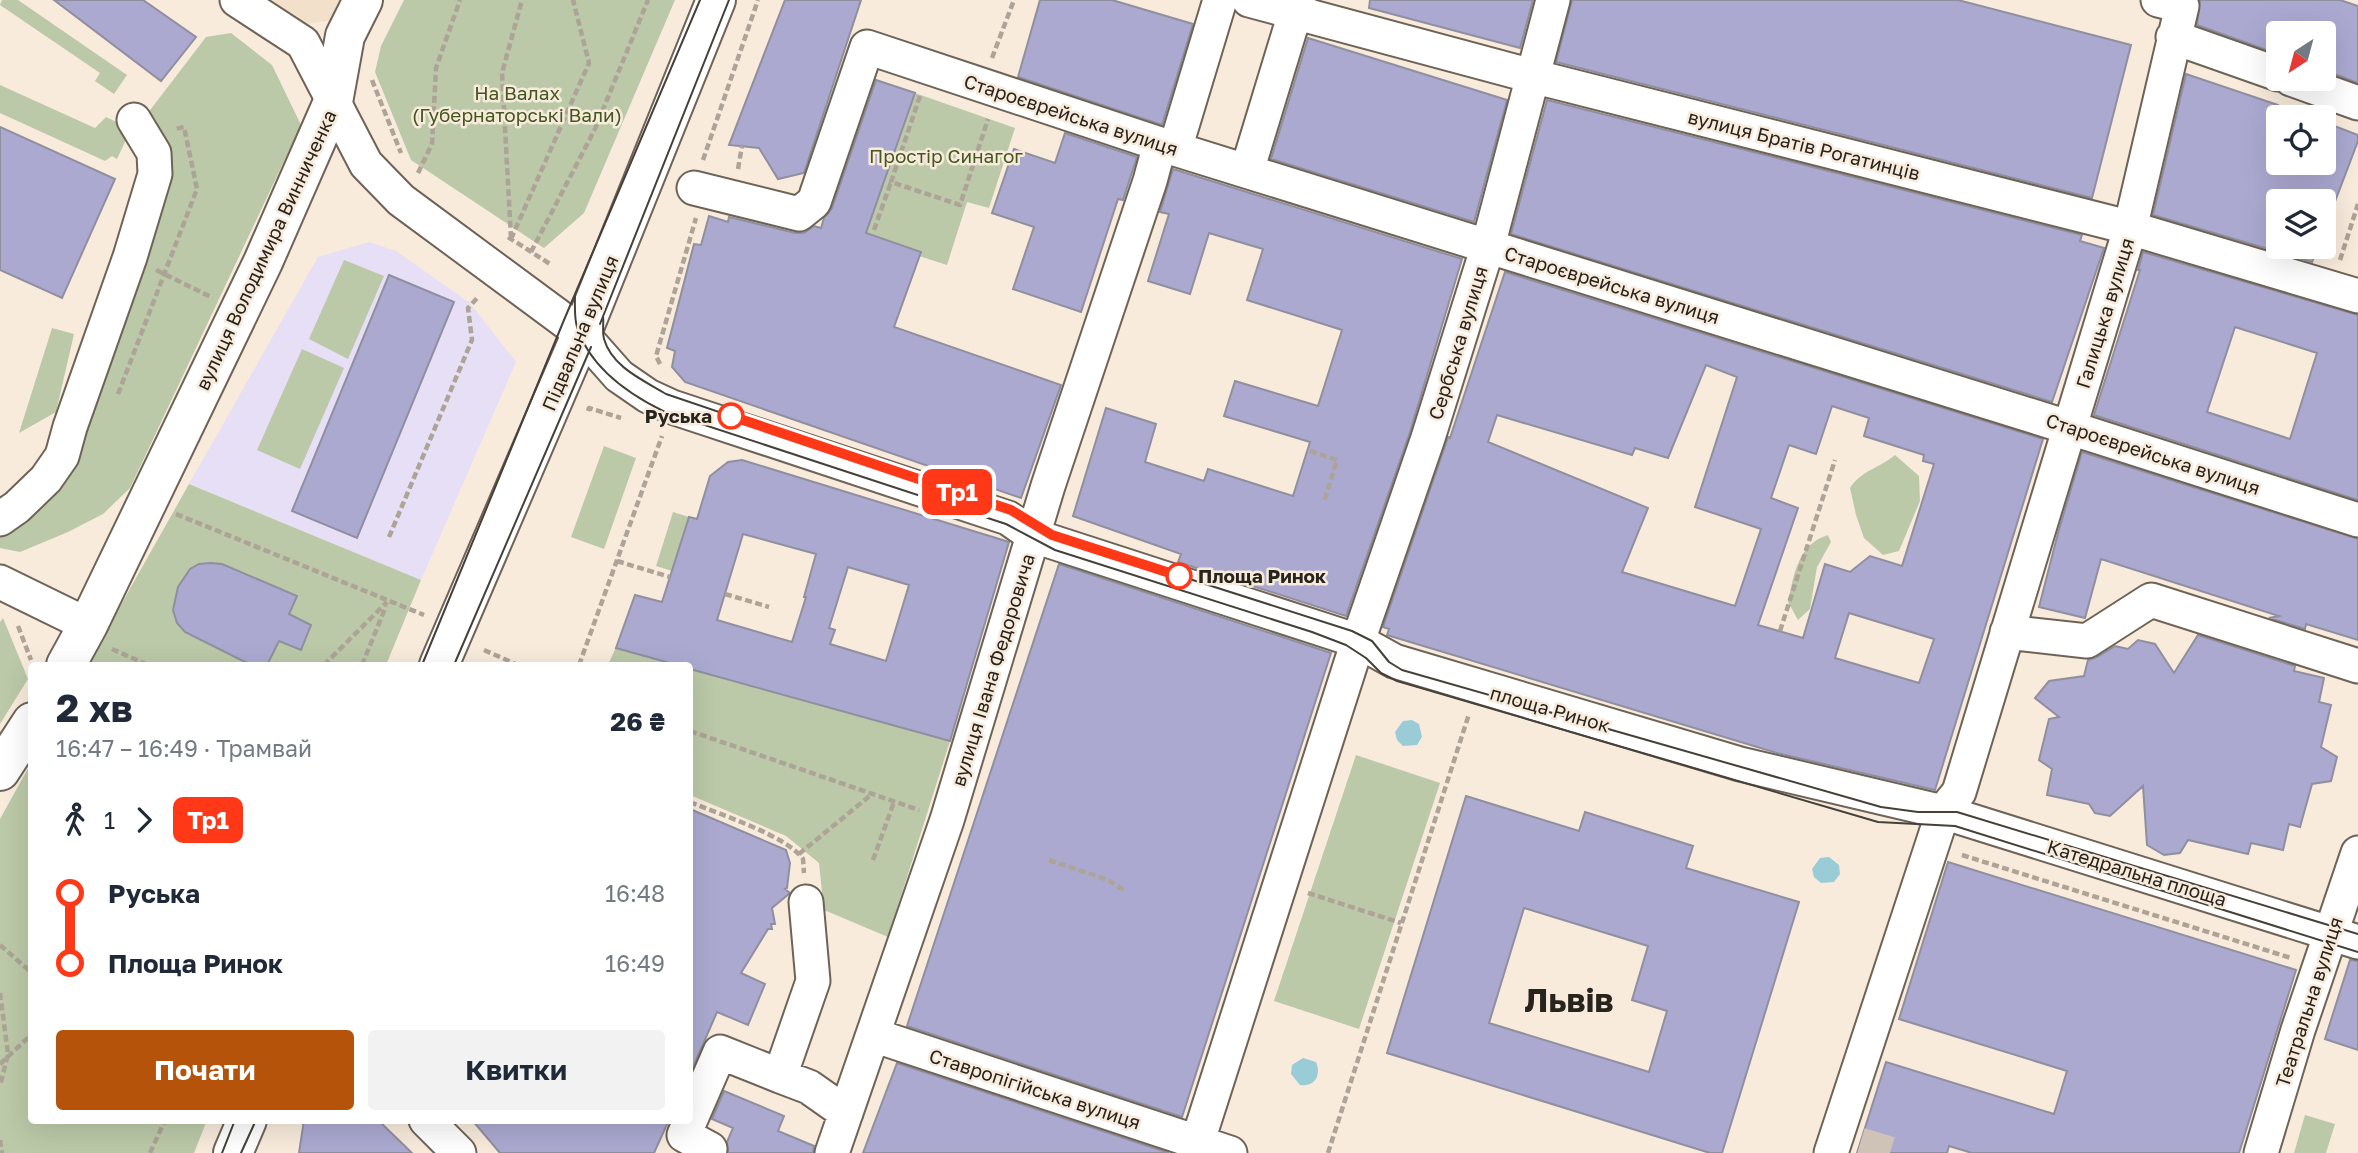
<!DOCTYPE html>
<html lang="uk">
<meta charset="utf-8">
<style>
body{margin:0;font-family:"Golos Text",sans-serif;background:#f2f2f3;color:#1f2937;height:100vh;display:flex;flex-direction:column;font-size:26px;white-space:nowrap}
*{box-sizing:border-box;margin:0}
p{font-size:23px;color:#747a83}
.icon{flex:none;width:38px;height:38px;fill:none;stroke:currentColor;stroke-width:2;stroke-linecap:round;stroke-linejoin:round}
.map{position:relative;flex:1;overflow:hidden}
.details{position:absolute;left:28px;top:662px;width:665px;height:462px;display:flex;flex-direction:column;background:#fff;border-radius:7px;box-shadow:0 7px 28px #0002}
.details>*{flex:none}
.badge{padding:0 14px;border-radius:10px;font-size:24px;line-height:46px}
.needle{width:46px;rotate:216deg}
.controls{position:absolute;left:2266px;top:21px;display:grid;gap:14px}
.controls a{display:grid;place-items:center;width:70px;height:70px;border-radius:7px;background:#fff;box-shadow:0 7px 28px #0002;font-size:35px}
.map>.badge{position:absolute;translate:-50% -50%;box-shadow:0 0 0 4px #fff}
.legs{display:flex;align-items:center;gap:10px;height:77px;padding:0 28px;font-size:23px}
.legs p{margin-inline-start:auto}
.overview{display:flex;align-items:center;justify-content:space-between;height:119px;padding:0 28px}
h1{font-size:38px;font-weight:700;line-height:52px}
.button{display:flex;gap:14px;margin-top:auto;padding:14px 28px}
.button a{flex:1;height:80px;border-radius:7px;background:#b45309;color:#fff;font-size:28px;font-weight:700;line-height:80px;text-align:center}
.button a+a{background:#f2f2f3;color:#1f2937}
ul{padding:0 28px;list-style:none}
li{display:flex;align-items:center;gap:24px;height:70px;font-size:26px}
li i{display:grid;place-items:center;width:10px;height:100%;margin:0 9px;background:currentColor}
li i::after{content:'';width:18px;height:18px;margin:-9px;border:5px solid;border-radius:50%;background:#fff}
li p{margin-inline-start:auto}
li:first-child i{background:linear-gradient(#0000 50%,currentColor 0)}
li:last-child i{background:linear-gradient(currentColor 50%,#0000 0)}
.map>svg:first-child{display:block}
</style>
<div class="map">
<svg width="2358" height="1153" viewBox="0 0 2358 1153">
<rect width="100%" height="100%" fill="#f8ebdc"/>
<path fill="#f2e0cb" d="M 250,0 L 345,0 L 335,20 L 303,24 Z"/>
<path fill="#e6dff5" d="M 369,242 L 396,251 L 470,303 L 516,362 L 421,580 L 189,484 L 318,257 Z"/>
<path fill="#bbc9a8" d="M 2,0 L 18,0 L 127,75 L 114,94 L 95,81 L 100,73 L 0,5 Z
M 404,0 L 675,0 L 584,213 L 544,248 L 411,160 L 375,72 L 381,46 Z
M 231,33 L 272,65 L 301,125 L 130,488 L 103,514 L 68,532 L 20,552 L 0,548 L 0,529 L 23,513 L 165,175 L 144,118 L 206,37 Z
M 0,85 L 95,128 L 106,117 L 131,129 L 117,159 L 112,156 L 105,161 L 0,113 Z
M 915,93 L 1015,128 L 989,208 L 967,202 L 947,265 L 919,256 L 920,251 L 881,238 L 865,237 Z
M 344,260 L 384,276 L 348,359 L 309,339 Z
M 52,328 L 74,334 L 56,412 L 19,433 Z
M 302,349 L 344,368 L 300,469 L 257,450 Z
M 604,446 L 636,458 L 604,549 L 571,537 Z
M 1895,455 L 1919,476 L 1920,501 L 1899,551 L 1883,555 L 1864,538 L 1856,515 L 1850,488 C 1862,470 1878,469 1895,455 Z
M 189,484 L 421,580 L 386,665 L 87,665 Z
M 673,512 L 689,517 L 672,571 L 656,566 Z
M 1828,535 L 1831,542 L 1817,567 L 1810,609 L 1798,620 L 1788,602 C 1794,574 1798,544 1828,535 Z
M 3,618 L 28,679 L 0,724 L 0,622 Z
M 616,647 L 677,665 L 608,665 Z
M 690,669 L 950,741 L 888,937 L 824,910 L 819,863 L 786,836 L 690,795 Z
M 1356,755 L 1440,783 L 1359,1029 L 1274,1001 Z
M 31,763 L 32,1120 L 207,1120 L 194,1153 L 0,1153 L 0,819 Z
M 2305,1115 L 2335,1124 L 2326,1153 L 2294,1153 Z"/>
<path fill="#99ccd7" d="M 1412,720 L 1419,724 L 1422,737 L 1417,745 L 1403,746 L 1397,740 L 1395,732 L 1403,721 Z
M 1829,857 L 1839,865 L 1840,874 L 1834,882 L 1821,883 L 1814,877 L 1812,869 L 1820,858 Z
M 1303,1058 L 1316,1062 C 1322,1076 1314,1087 1300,1085 L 1291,1074 L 1292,1065 Z"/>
<path fill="#aba9d0" stroke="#908f9f" stroke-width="2" fill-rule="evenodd" d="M 54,0 L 143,0 L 196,37 L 161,81 Z
M 785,0 L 861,0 L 804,173 L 778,179 L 759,148 L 729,145 Z
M 1040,0 L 1112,0 L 1193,24 L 1162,125 L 1018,77 Z
M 1370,0 L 1533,0 L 1520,48 L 1369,8 Z
M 1572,0 L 1958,0 L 2131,45 L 2092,198 L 1556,62 Z
M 2200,0 L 2340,0 L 2358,6 L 2358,83 L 2324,70 L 2324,33 L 2278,33 L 2278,54 L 2197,25 Z
M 1308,38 L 1507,100 L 1474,222 L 1271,159 Z
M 2186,74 L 2278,105 L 2278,163 L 2324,163 L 2324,122 L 2358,135 L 2358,141 L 2326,225 L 2324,224 L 2324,201 L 2278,201 L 2278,247 L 2318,247 L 2312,262 L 2153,215 Z
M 876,80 L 915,93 L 866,233 L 921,252 L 894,327 L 1061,385 L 1021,498 L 685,382 L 672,367 L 675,351 L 667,348 L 694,244 L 701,245 L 709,216 L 728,222 L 729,217 L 795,233 L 804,233 L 814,226 L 821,228 L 824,218 L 832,208 Z
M 1547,100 L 2082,235 L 2080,241 L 2104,248 L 2052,402 L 1511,234 Z
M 0,127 L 115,179 L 62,298 L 0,270 Z
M 1065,133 L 1137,157 L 1123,200 L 1118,199 L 1081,312 L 1013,289 L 1034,227 L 992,213 L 1014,149 L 1055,163 Z
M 1173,169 L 1462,259 L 1410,432 L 1346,616 L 1178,562 L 1181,554 L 1073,516 L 1106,408 L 1156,424 L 1145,462 L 1204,481 L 1208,469 L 1293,496 L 1310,442 L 1224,416 L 1235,381 L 1318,406 L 1342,330 L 1247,300 L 1263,249 L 1209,233 L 1190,294 L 1148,281 L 1169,214 L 1160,212 Z
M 2143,252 L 2358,315 L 2358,500 L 2094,415 L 2140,270 L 2138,270 ZM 2235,327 L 2317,353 L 2290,439 L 2207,412 Z
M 1505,272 L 2043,439 L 1935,790 L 1777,753 L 1387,635 L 1389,629 L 1383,627 L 1448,437 L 1450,438 ZM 1706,365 L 1737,377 L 1695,507 L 1761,529 L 1735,606 L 1622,572 L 1648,508 L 1488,442 L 1497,415 L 1632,455 L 1635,448 L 1668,458 ZM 1832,406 L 1869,418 L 1864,436 L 1924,455 L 1923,461 L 1934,464 L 1902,566 L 1870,556 L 1850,572 L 1825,564 L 1803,638 L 1758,625 L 1798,508 L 1771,498 L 1789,445 L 1816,454 ZM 1849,613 L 1934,639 L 1919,683 L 1835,658 Z
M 389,275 L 454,302 L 357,538 L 292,511 Z
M 2082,452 L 2358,539 L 2358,640 L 2306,624 L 2305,629 L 2269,618 L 2279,616 L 2101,559 L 2085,618 L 2039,607 L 2058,533 Z
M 742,460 L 1009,542 L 950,741 L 690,669 L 690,665 L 677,665 L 616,648 L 635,595 L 662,602 L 689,517 L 697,519 L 710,476 L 728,462 ZM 743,534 L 816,554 L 804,597 L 806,597 L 792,642 L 717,620 ZM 848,567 L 909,585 L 886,661 L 830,644 L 835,630 L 829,628 Z
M 211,563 L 222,564 L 297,596 L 289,614 L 311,625 L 301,650 L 279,641 L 267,665 L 251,665 L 185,632 L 177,623 L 173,610 L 178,587 L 190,569 L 199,564 Z
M 1059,564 L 1331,653 L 1182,1117 L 907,1026 Z
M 2198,635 L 2295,666 L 2294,671 L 2324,678 L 2319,702 L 2331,705 L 2321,747 L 2337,757 L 2331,781 L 2312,784 L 2300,827 L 2289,824 L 2283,850 L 2251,843 L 2248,854 L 2188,840 L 2180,853 L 2164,855 L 2147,845 L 2143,786 L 2110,816 L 2095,813 L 2089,804 L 2047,795 L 2052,769 L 2039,760 L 2049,719 L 2059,717 L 2035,698 L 2049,681 L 2084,676 L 2088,660 L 2097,657 L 2115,646 L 2128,649 L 2138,640 L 2155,644 L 2174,673 Z
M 1466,796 L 1579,831 L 1585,812 L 1693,846 L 1686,868 L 1799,902 L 1722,1153 L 1710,1153 L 1387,1053 ZM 1524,908 L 1648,946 L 1632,1000 L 1667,1011 L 1649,1072 L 1489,1023 Z
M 690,809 L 786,850 L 790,863 L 787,888 L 785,889 L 790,893 L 772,908 L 775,924 L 771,924 L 772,929 L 768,929 L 741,973 L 765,984 L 748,1025 L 717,1012 L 690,1074 Z
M 1948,862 L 2296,970 L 2239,1153 L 1972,1153 L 1949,1146 L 1947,1153 L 1857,1153 L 1886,1062 L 2054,1114 L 2067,1071 L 1899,1019 Z
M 2350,960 L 2358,961 L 2358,1050 L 2325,1039 Z
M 897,1063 L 1169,1153 L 863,1153 Z
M 724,1091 L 784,1116 L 778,1131 L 814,1146 L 813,1153 L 728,1153 L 727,1142 L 733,1128 L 712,1119 Z
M 304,1120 L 378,1120 L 412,1153 L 299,1153 Z
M 472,1120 L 669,1120 L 654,1153 L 500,1153 Z"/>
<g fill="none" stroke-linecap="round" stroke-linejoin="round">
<path stroke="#cec3b6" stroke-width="33" stroke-dasharray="33 17" stroke-linecap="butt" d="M 1860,1144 L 1890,1153"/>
<defs>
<path id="minor" d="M 237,0 L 303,43 L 366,164 L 401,200 L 581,333 L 619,376 L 648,396 L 672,407 L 1008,518 L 1034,536 L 1358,641 L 1394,661 L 1740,764 L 1943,812 L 2358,942
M 1249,0 L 1532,76 L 2120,225 L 2358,296
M 2173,37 L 2278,74
M 2291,79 L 2358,103
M 1175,149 L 1220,0
M 1247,171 L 1299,0
M 694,188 L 799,214 L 814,202 L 867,47 L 1175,149 L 2058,424 L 2358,520
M 0,519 L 17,507 L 46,479 L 62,456 L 70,427 L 130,257 L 155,174 L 154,153 L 134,120
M 0,582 L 88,625
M 2007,632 L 2087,641 L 2151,600 L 2358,666
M 806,902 L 813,981 L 780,1076 L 809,1087 L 846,1113
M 873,1035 L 1230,1153
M 426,1120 L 459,1153
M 708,1153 L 710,1149 L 684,1135 L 720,1052 L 780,1076
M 832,1153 L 947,820 L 1048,486 L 1150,181 L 1160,144
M 1194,1153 L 1358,641 L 1428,438 L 1488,246 L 1553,0
M 1831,1153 L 1943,812 L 1959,792 L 2130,229 L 2182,6 L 2158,0
M 2261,1153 L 2298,1030 L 2358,853"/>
<path id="major" d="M 66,665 L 88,625 L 263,262 L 333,102 L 345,36 L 363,0
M 439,665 L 581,335 L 716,0
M 0,771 L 32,722
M 233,1153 L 247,1120"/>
</defs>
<use href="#minor" stroke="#6e6356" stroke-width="37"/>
<use href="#major" stroke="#6e6356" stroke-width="42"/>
<path stroke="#ada397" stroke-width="4.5" stroke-dasharray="7 3.5" stroke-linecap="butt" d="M 992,58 L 1014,0
M 372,80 L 401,153
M 920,96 L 891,182 L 960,205 L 988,119
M 703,160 L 758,0
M 738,169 L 742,146
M 418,173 L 432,144 L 436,68 L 460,0
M 874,230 L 891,182
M 508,237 L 550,264
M 511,238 L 502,73 L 522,0
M 511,239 L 589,63 L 573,0
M 531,252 L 595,129 L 648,0
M 2340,260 L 2358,204
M 156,270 L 211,297
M 660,364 L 656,356 L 696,218
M 118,394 L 197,189 L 184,127 L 175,129
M 588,411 L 589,408 L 621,418
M 1310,451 L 1337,460 L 1324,502
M 176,514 L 424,615
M 389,537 L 472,340 L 468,308 L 479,296
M 617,561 L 670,577
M 725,594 L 769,607
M 18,626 L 31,660
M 1780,631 L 1835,460
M 112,649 L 148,665
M 484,650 L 518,665
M 324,665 L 387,602
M 362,665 L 386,606
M 579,665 L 662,436
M 690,731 L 919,810
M 690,802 C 718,814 786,835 803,859 L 804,873
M 799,854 L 872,794
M 1962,855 L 2291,958
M 873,860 L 894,802
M 1049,860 L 1108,880 L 1125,891
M 1308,893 L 1401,923
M 0,945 L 32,973
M 0,993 L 8,1054 L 0,1086
M 0,1064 L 32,1034
M 0,1140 L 2,1153
M 150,1153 L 165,1120
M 1328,1153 L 1469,714"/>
<use href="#minor" stroke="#fff" stroke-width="33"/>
<use href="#major" stroke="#fff" stroke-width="38"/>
<path stroke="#454039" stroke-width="2" d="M 575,294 C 575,304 574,317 577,327 C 590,368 628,394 665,412 L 1006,524 L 1055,550 L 1312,632 L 1346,645 L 1366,658 L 1381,673 L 1397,681 L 1878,822 L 1955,826 L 2358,952
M 603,316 C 604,323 602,332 604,339 C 612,367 643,380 666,394 L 1011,511 L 1052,535 L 1352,631 L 1372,641 L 1389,662 L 1402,670 L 1881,807 L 1918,812 L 1957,812 L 2358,934
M 600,324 L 729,0
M 422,665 L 564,320 L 700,0
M 454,665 L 591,347
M 222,1153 L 235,1120
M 241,1153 L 256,1120"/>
</g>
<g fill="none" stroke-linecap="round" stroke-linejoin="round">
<defs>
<path id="line-1" d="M 731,416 L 1011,510 L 1052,535 L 1179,576"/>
</defs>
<use href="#line-1" stroke="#fff" stroke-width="16"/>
<use href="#line-1" stroke="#ff3818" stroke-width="10"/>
</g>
<g fill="#fff" stroke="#ff3818" stroke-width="3.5">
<circle cx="731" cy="416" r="12"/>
<circle cx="1179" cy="576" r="12"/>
</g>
<g text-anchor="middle" stroke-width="5" stroke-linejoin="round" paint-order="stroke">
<g font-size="19" fill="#43581f" stroke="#f8ebdc">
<text x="517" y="100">На Валах<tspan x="517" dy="22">(Губернаторські Вали)</tspan></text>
<text x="946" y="163">Простір Синагог</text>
</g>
<g font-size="19" fill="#27231d" stroke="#f8ebdc">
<text transform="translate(1071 115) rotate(18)" y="7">Староєврейська вулиця</text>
<text transform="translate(1804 145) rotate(14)" y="7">вулиця Братів Рогатинців</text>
<text transform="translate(266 250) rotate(-65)" y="7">вулиця Володимира Винниченка</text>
<text transform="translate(1612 285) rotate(17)" y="7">Староєврейська вулиця</text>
<text transform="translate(2105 313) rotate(-73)" y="7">Галицька вулиця</text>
<text transform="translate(580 333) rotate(-67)" y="7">Підвальна вулиця</text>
<text transform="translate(1458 343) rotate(-73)" y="7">Сербська вулиця</text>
<text transform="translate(2153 454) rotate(18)" y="7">Староєврейська вулиця</text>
<text transform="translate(993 670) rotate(-73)" y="7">вулиця Івана Федоровича</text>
<text transform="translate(1550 709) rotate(16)" y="7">площа Ринок</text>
<text transform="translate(2137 873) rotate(17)" y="7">Катедральна площа</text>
<text transform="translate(2309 1002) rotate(-72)" y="7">Театральна вулиця</text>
<text transform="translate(1035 1089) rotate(18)" y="7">Ставропігійська вулиця</text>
</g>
<g font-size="19" font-weight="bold" fill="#27231d" stroke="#f8ebdc" text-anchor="end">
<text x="712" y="423">Руська</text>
<text x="1198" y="583" text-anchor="start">Площа Ринок</text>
</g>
<g font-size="33" font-weight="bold" fill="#27231d" stroke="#f8ebdc">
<text x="1569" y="1012">Львів</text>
</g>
</g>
</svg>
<div class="controls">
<a><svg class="needle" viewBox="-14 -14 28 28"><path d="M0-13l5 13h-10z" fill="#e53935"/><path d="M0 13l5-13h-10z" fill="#747a83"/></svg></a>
<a><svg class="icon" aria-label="locate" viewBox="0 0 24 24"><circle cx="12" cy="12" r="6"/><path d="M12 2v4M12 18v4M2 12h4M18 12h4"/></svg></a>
<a><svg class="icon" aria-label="layers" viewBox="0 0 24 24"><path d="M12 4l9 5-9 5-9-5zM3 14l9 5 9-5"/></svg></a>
</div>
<b class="badge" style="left:957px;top:492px;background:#ff3818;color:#fff">Тр1</b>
<section class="details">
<div class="overview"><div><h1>2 хв</h1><p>16:47 – 16:49 · Трамвай</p></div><b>26 ₴</b></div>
<div class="legs"><svg class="icon" aria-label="walk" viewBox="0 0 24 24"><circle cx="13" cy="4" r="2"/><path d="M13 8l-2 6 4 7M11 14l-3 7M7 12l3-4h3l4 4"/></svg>1<svg class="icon" aria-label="forward" viewBox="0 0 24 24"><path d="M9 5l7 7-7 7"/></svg><b class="badge" style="background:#ff3818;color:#fff">Тр1</b></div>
<ul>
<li><i style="color:#ff3818"></i><b>Руська</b><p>16:48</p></li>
<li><i style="color:#ff3818"></i><b>Площа Ринок</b><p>16:49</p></li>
</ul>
<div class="button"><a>Почати</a><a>Квитки</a></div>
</section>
</div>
